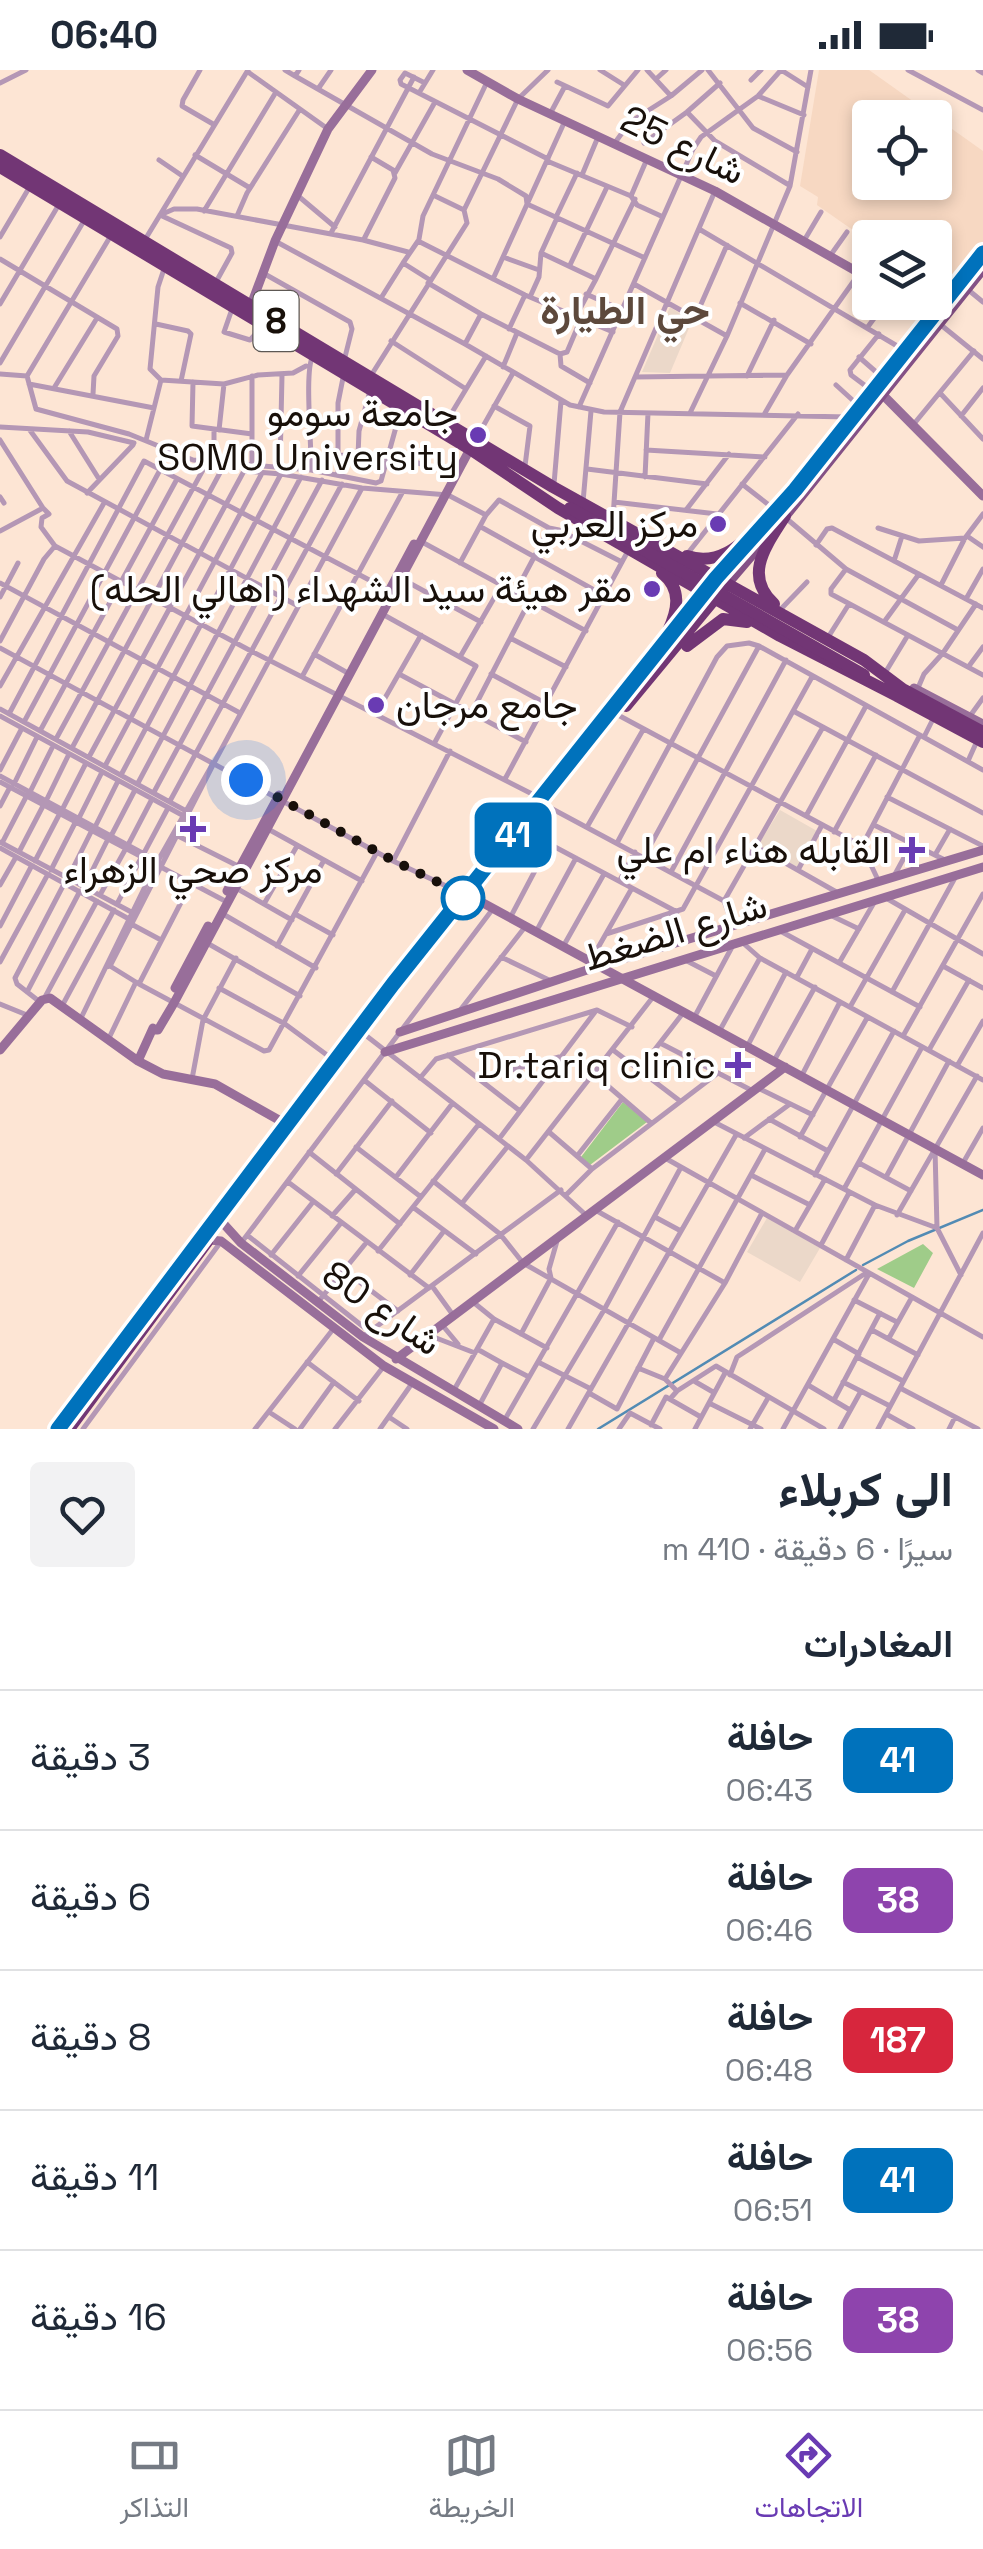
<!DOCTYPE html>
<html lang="ar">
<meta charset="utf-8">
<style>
body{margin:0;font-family:"Space Grotesk",Vazirmatn,sans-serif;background:#f2f2f3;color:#1f2937;direction:rtl;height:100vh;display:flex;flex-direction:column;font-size:38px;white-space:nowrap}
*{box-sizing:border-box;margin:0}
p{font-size:32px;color:#747a83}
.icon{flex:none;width:55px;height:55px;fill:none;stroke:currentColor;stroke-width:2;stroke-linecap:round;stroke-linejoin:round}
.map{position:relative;height:1359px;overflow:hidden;direction:ltr}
.side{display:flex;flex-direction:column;background:#fff;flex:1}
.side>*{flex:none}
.badge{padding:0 20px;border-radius:15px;font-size:35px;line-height:65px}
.fabs{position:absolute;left:852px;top:30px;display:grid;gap:20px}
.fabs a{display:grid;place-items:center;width:100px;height:100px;border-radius:10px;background:#fff;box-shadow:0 5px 15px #0003;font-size:50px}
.you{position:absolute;width:50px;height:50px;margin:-25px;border:8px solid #fff;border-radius:50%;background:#1a73e8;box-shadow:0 0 0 15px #1a73e833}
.map>.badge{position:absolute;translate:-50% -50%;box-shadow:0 0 0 5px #fff}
h2{padding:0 30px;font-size:38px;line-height:90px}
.round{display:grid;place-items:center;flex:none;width:105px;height:105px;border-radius:10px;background:#f2f2f3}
.summary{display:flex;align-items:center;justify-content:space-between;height:170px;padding:0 30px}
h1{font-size:48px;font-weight:700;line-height:75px}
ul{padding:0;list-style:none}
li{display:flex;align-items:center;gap:30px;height:140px;padding:0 30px;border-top:2px solid #e0e1e3}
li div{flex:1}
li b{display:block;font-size:38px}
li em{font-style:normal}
li .badge{min-width:110px;font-weight:700;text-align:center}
.status{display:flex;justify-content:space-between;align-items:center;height:70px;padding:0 50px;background:#fff;direction:ltr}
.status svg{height:28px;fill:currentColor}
.tab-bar{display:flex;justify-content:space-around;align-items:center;height:140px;border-top:2px solid #e0e1e3;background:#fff;font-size:28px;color:#747a83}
.tab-bar a{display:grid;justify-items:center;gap:5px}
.tab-bar .selected{color:#693bb3}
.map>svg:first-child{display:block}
</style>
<div class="status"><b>06:40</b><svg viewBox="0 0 49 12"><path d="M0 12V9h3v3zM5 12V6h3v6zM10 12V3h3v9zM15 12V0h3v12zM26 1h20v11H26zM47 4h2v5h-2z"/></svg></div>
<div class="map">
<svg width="983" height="1359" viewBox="0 0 983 1359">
<rect width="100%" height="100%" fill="#fde5d4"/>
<path fill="#f7d8c2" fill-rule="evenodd" d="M 819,0 L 869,0 L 983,81 L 983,175 L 944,224 L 935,218 L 935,168 L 870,168 L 870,172 L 817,135 L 818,127 L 800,116 ZM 870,48 L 935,48 L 935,112 L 870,112 Z"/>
<path fill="#ebd8c9" d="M 670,237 L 692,251 L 670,303 L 642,302 Z
M 780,740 L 817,761 L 797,797 L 758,775 Z
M 767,1148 L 820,1178 L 800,1212 L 747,1182 Z"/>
<path fill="#9fcc89" d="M 623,1032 L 647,1052 L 590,1095 L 581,1087 Z
M 923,1174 L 933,1183 L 914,1218 L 877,1199 Z"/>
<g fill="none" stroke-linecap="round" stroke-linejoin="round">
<path stroke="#528bb4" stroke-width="2.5" d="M 863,1195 L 908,1171 L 983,1140
M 598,1359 L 856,1200"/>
<path stroke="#b497b5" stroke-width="5" d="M 200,0 L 183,30 L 182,36 L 213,54
M 285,0 L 295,6 L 299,0
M 600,0 L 624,15
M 647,0 L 671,26
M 708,0 L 753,58 L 797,82
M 781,0 L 808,17
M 908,0 L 983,40
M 978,0 L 983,3
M 248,2 L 328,59
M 295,6 L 432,84 L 498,109 L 526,126 L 527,134 L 645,188
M 656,9 L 666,0
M 751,10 L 761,0
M 557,12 L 608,36 L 638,0
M 0,13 L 26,0
M 425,13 L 405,3 L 400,10 L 401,14 L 548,89
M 318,19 L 331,0
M 419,23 L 433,0
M 758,26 L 804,45
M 687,42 L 715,71 L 789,115
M 550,44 L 565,16
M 644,73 L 687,42 L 720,13
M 614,74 L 630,52 L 671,26 L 702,0
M 195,85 L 250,118
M 159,90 L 181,105
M 547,91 L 631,126 L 637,135 L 661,146
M 395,103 L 435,32
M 582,105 L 598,67
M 297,125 L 335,157
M 631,126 L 647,89
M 464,140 L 518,29 L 548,0
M 204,141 L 276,22
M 160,145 L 174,139 L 197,139 L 363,170 L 408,182
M 160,145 L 231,178 L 232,183 L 216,212
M 237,146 L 247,123 L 300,39
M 556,147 L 577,103
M 699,159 L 904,280
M 331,163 L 414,7
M 0,167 L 29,118
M 110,167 L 27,306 L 36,339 L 129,364 L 193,390 L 311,400 L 376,413 L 381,411 L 401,339
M 146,168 L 248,0
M 364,169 L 395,108 L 393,100 L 371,87
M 419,169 L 423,146 L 487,12
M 805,169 L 821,142
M 275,171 L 465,274 L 570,335 L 604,342 L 849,347
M 541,183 L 596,209 L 635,129
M 830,186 L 847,162
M 503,187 L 539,200
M 0,189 L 117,259 L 118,266 L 94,306 L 93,324
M 570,195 L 607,117
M 263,203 L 350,252 L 352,259 L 345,287
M 493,209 L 564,53
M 430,210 L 403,193 L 418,171 L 525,225 L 613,262
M 428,213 L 481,244 L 560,284 L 567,282 L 581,249
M 634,214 L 727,266
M 966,218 L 983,232
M 586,224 L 622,240
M 530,227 L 539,207 L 541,183 L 557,148
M 381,228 L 403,193
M 740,233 L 811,274
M 0,234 L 58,136
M 232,239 L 224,262 L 250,270 L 261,258
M 576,246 L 596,209
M 695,248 L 727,175
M 156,254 L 188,261 L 191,264 L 181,311
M 941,255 L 983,289
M 867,258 L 886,232
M 509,259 L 525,225
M 391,271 L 466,319
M 465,274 L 481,244
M 560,284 L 561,296 L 590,313
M 859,287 L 883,308
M 0,293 L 85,149
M 503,297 L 517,263
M 0,304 L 27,306
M 372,304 L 467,153 L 464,140 L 433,125
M 747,306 L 774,250
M 635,307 L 787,305
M 161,310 L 224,314 L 258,305 L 293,303 L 306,296
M 193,312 L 192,356 L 252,364
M 29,314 L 154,338
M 836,315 L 859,336
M 54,318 L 97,248
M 871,320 L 851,305 L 850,300 L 879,264
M 940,323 L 983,369
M 494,336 L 530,356 L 525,396
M 579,337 L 693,79 L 701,67 L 758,26 L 781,0
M 690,343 L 727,266 L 790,116 L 811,0
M 765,343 L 787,305 L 858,205
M 961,346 L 983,318
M 448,349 L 486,286
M 913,355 L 974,281
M 0,357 L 88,362 L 134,373
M 29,359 L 67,411 L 298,536
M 219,360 L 224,314
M 69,361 L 99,409
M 477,367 L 513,303
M 0,370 L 43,438 L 0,461
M 146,370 L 161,310 L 150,299 L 158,217 L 164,199
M 646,380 L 765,387
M 388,384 L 428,396
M 340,385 L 387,388
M 358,386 L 359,361 L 370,321
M 214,390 L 214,360
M 252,393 L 252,306
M 280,396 L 282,305
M 587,399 L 707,414
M 311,400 C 312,377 304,299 313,286
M 338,405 L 338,333 L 343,308
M 645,407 L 648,343
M 554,414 L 561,331
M 742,414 L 774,439
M 87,423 L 133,375
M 0,427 L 4,433
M 583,432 L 591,341
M 614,432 L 717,444
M 43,438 L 49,444 L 42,448 L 41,457 L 55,476 L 251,581 L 540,728
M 686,440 L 729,384
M 613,448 L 620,342 L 715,121
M 787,449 L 846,499 L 958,560
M 481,457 L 605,526
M 878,458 L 919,471 L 965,468
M 967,466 L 983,477
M 422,472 L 586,561
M 816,475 L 827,459 L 832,458 L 983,538
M 688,483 L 798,344
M 894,491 L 902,466
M 460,493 L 486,445 L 499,430 L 549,458 L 559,460 L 622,492
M 846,499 L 831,519 L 831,524 L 983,605
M 402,509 L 481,552
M 0,513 L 240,643
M 941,515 L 965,468 L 983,444
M 515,523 L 549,459
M 0,527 L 18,493
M 966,529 L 983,499
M 780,540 L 807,512
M 384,545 L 476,596 L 435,672
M 884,552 L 919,504
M 512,569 L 566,597
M 827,569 L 849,534
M 0,571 L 44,489 L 55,476
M 0,578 L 393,791 L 461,823
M 314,584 L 346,602
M 460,587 L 501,516
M 969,596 L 983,577
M 885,603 L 908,565
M 399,604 L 526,672
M 491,604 L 545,633
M 303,605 L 402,423
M 0,616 L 104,433
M 918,618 L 924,604 L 943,583 L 976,534
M 0,639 L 188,742
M 377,642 L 421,565
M 472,642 L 530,530
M 795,642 L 983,743
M 9,644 L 144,391 L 392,522
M 618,645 L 862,776 L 879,812
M 0,646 L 182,745
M 970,646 L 983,628
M 24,652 L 160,400
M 40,661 L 177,409
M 924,667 L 933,649
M 56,669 L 204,398
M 72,678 L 222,399
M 89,687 L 244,401 L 281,404 L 362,418 L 448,425 L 486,445
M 968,691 L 977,671
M 105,696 L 261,405
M 0,700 L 22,658
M 121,705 L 281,404
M 0,706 L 159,792
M 505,709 L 629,479
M 0,712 L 227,832
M 138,713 L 301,407
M 14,714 L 37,667
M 30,722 L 53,676
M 154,722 L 322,410
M 887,727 L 983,776
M 46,731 L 69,684
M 170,731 L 342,414
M 545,735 L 724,831 L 733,856
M 0,736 L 10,717
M 62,740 L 86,693
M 806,746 L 866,636
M 79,748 L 102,702
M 874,755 L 947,791
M 95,757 L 118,711
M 587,757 L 643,660
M 268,759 L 362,811
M 525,761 L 677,842
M 834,762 L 876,685
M 111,766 L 135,720
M 178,766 L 238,796
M 0,772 L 135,844
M 2,773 L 26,727
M 617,773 L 717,587 L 727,576 L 749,573 L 759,576 L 983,700
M 128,775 L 152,729
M 755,776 L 840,824
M 862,776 L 920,665
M 0,778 L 129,849
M 19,782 L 43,736
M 144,783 L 168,738
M 935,785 L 950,759
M 644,787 L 759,576
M 35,791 L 59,745
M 393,791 L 450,681
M 51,800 L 75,753
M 798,800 L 822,755
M 671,802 L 786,590
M 894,806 L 912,773
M 68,808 L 91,762
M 620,810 L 635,782
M 0,815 L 16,787
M 84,817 L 107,771
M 236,818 L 292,850
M 100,825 L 125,780
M 886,828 L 983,884
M 724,831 L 823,657
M 117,834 L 141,788
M 264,834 L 297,776
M 223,844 L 316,898
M 295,844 L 333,865
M 830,845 L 859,859
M 510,848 L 548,776
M 133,855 L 161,870
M 0,856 L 31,797
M 537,860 L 576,788
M 782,862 L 920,937
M 606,864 L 683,839 L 812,607
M 207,873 L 300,926
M 743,873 L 760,888 L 983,1010
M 564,875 L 604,804
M 277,876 L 323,792
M 501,887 L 549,910
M 591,890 L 632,818
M 687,891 L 716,906
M 0,892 L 48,804
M 839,893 L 875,831
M 110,896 L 139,914 L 264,981 L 269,980 L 377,782
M 943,896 L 983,918
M 106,897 L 110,896 L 214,693 L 362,418
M 797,907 L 812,879
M 139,914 L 191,813
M 219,918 L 285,954 L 331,988
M 27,922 L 80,821
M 892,922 L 956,806
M 45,927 L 97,831
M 40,932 L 17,914 L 15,908 L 64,814
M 0,934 L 27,945
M 62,936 L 114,840
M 850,937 L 905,840
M 461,939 L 525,857
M 695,946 L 732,877
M 81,948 L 155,796 L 212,695
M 720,960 L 760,888
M 364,964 L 526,1090 L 587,1146
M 903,966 L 983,824
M 109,968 L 136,912
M 660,973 L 751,1020
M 748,975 L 786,902
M 613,980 L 680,1031
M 929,980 L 969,910
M 448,985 L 520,1041
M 775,989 L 815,917
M 957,996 L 983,951
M 639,1000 L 683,943
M 594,1004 L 651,1053
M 801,1007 L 840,932
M 420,1008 L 436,989 L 597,940 L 632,957
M 192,1009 L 203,950 L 236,888
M 479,1009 L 559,987
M 364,1010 L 431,1063
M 760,1019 L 813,1045
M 769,1049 L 828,1081
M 714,1052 L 875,1135 L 937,1158
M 549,1062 L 592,1099
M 800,1067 L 867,948
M 744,1068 L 790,1034
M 499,1069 L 595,942
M 356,1077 L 421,1127
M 935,1079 L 937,1158 L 961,1205
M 309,1082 L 400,1154
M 577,1086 L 622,1029
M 665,1088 L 912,1227
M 526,1090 L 653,927
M 859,1093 L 911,1121
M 963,1093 L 983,1058
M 336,1104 L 392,1031
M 751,1105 L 810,1135
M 815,1105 L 894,961
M 396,1107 L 452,1034
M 886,1107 L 949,991
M 433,1111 L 500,1164 L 523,1193 L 681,1283
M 288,1112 L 429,1218
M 844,1119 L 922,977
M 566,1125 L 592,1099 L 718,1003
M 463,1132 L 508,1076
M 414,1138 L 476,1184
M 597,1141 L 725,1213
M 897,1145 L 977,1006
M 332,1146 L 355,1120
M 655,1147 L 681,1161
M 795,1161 L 825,1109
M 247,1165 L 370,1262
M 241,1173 L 492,840
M 821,1175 L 849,1123
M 378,1181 L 479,1054
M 271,1185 L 313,1132
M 846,1190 L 875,1135
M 345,1201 L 398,1241
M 410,1205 L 444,1161
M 298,1206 L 341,1153
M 432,1216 L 453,1245
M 854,1230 L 897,1252
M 318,1232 L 366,1173
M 473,1232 L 494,1249 L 547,1278
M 443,1256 L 458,1274
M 872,1260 L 918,1285
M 521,1264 L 551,1208 L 549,1199 L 557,1171
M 365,1265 L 561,1120
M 431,1266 L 475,1283
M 889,1268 L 912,1227 L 983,1267
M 833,1269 L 859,1284
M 659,1270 L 764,1081
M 477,1279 L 502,1293 L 480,1334
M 857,1287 L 903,1311
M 307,1292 L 359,1331
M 538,1292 L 591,1319
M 502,1293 L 529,1307
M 638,1298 L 665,1309
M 730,1305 L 737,1287 L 866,1203
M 694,1311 L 713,1322
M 843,1312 L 890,1336
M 808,1315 L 850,1340
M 900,1318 L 978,1359
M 454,1320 L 494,1249
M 677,1321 L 665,1309 L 725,1213 L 762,1143
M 589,1323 L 617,1339 L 654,1268
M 670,1329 L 677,1321 L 716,1296 L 824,1359
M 834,1330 L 880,1243
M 709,1333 L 761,1359
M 269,1342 L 295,1359
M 886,1344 L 913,1359
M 389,1347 L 407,1359
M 504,1351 L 618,1152
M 651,1355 L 666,1327 L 701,1347
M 83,1359 L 220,1173
M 255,1359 L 334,1258
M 300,1359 L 334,1312
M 335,1359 L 384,1296
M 380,1359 L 413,1312
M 533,1359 L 604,1240 L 680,1099
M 568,1359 L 736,1065
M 619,1359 L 630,1343 L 660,1359
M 695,1359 L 725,1303
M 750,1359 L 768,1328
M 783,1359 L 869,1204
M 840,1359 L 861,1321
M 878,1359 L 983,1163
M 949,1359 L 955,1347"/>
<path stroke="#986e9a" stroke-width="9" d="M 467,0 L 518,29 L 715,121 L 870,209
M 909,232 L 933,248
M 251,235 L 275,171 L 328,59 L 372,0
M 882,324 L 983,426
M 391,517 L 414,474
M 914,618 L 983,654
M 227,821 L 279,725
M 472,827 L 983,1105
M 175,918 L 208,856
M 154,960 L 158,960 L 174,933 L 470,379
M 400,962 L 596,897 L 983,780
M 0,980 L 42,930 L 50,928 L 138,991 L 163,1004 L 215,1014 L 286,1054
M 385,982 L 983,797
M 138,991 L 153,958
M 222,1152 L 241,1173 L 363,1267 L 518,1359
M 209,1170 L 221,1171 L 384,1296 L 494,1359
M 396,1289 L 785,997"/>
<path stroke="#845186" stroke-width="10" d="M 783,449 L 983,199
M 768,451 L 983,183
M 716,508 L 746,475
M 727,514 L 768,466"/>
<path stroke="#723675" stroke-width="12" d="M 0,85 L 553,417 L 864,590 L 904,620
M 0,97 L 470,379 L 558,438 L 780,566 L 901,628
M 687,486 C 722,498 746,469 770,448
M 662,503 C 682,519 678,540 668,561
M 774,534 C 743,505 766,476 785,446
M 687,576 L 723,549 L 747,552
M 897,616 L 981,661
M 897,626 L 983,672
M 626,636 L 727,514
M 58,1359 L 334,989 L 716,508
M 69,1359 L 207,1172"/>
<path stroke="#723675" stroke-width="12" d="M 570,438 L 864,605"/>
</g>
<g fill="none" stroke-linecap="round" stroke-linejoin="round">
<defs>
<path id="line" d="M 58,1359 L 393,914 L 716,508 L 795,420 L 983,183"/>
</defs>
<use href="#line" stroke="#fff" stroke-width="22"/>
<use href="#line" stroke="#0072bc" stroke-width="15"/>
<path stroke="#18100a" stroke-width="10" stroke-dasharray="0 18" d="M 246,710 L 394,791 L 465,825 L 463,828"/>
</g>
<g fill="#693bb3" stroke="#fff" stroke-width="4">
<circle cx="478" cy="365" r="10"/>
<circle cx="718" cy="454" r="10"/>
<circle cx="652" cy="519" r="10"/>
<circle cx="376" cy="635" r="10"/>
<path d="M188 744h10v10h10v10h-10v10h-10v-10h-10v-10h10z"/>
<path d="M907 765h10v10h10v10h-10v10h-10v-10h-10v-10h10z"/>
<path d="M733 980h10v10h10v10h-10v10h-10v-10h-10v-10h10z"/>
</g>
<circle fill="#fff" stroke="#0072bc" stroke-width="5" cx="463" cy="828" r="20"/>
<g text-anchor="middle" stroke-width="8" stroke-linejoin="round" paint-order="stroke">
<rect fill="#fff" stroke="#5d5854" stroke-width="2.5" x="253.5" y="221" width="45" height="60" rx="8"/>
<g font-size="35" font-weight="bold" fill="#18100a">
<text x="276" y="263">8</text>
</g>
<g font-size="38" fill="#18100a" stroke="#fff">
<text transform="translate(683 75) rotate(26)" y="13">شارع 25</text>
<text transform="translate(675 861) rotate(-17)" y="13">شارع الضغط</text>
<text transform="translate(382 1238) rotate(35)" y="13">شارع 80</text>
</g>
<g font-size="38" fill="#18100a" stroke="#fff" text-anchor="end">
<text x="458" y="356">جامعة سومو<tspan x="458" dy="44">SOMO University</tspan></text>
<text x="698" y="467">مركز العربي</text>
<text x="632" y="532">مقر هيئة سيد الشهداء (اهالي الحله)</text>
<text x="396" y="648" text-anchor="start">جامع مرجان</text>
<text x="890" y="793">القابله هناء ام علي</text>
<text x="193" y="813" text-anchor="middle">مركز صحي الزهراء</text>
<text x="716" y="1008">Dr.tariq clinic</text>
</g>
<g font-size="40" font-weight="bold" fill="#5d493c" stroke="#fff">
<text x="625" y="254">حي الطيارة</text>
</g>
</g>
</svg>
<div class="fabs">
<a><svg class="icon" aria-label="locate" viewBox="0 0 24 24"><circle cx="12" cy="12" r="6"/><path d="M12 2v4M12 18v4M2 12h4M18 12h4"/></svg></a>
<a><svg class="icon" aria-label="layers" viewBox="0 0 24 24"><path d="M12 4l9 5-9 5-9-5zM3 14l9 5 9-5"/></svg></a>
</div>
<div class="you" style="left:246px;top:710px"></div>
<b class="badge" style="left:513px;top:765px;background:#0072bc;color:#fff">41</b>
</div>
<section class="side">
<div class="summary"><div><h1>الى كربلاء</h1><p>سيرًا · 6 دقيقة · 410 m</p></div><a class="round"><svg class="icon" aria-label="heart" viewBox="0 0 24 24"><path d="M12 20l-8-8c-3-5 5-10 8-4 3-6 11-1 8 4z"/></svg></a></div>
<h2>المغادرات</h2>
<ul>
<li><span class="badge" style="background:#0072bc;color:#fff">41</span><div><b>حافلة</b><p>06:43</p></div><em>3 دقيقة</em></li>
<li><span class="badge" style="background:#8e44ad;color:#fff">38</span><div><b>حافلة</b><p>06:46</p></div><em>6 دقيقة</em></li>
<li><span class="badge" style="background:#d7263d;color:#fff">187</span><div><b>حافلة</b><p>06:48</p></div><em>8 دقيقة</em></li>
<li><span class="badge" style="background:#0072bc;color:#fff">41</span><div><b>حافلة</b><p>06:51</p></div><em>11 دقيقة</em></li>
<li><span class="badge" style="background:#8e44ad;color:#fff">38</span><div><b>حافلة</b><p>06:56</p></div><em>16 دقيقة</em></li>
</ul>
</section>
<nav class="tab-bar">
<a class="selected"><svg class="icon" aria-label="directions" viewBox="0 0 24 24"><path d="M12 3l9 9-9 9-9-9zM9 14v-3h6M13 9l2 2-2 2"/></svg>الاتجاهات</a>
<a><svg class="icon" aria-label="map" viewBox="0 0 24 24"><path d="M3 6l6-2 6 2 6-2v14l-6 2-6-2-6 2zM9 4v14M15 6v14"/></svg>الخريطة</a>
<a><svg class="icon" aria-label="tickets" viewBox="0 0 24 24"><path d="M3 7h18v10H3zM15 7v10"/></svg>التذاكر</a>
</nav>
